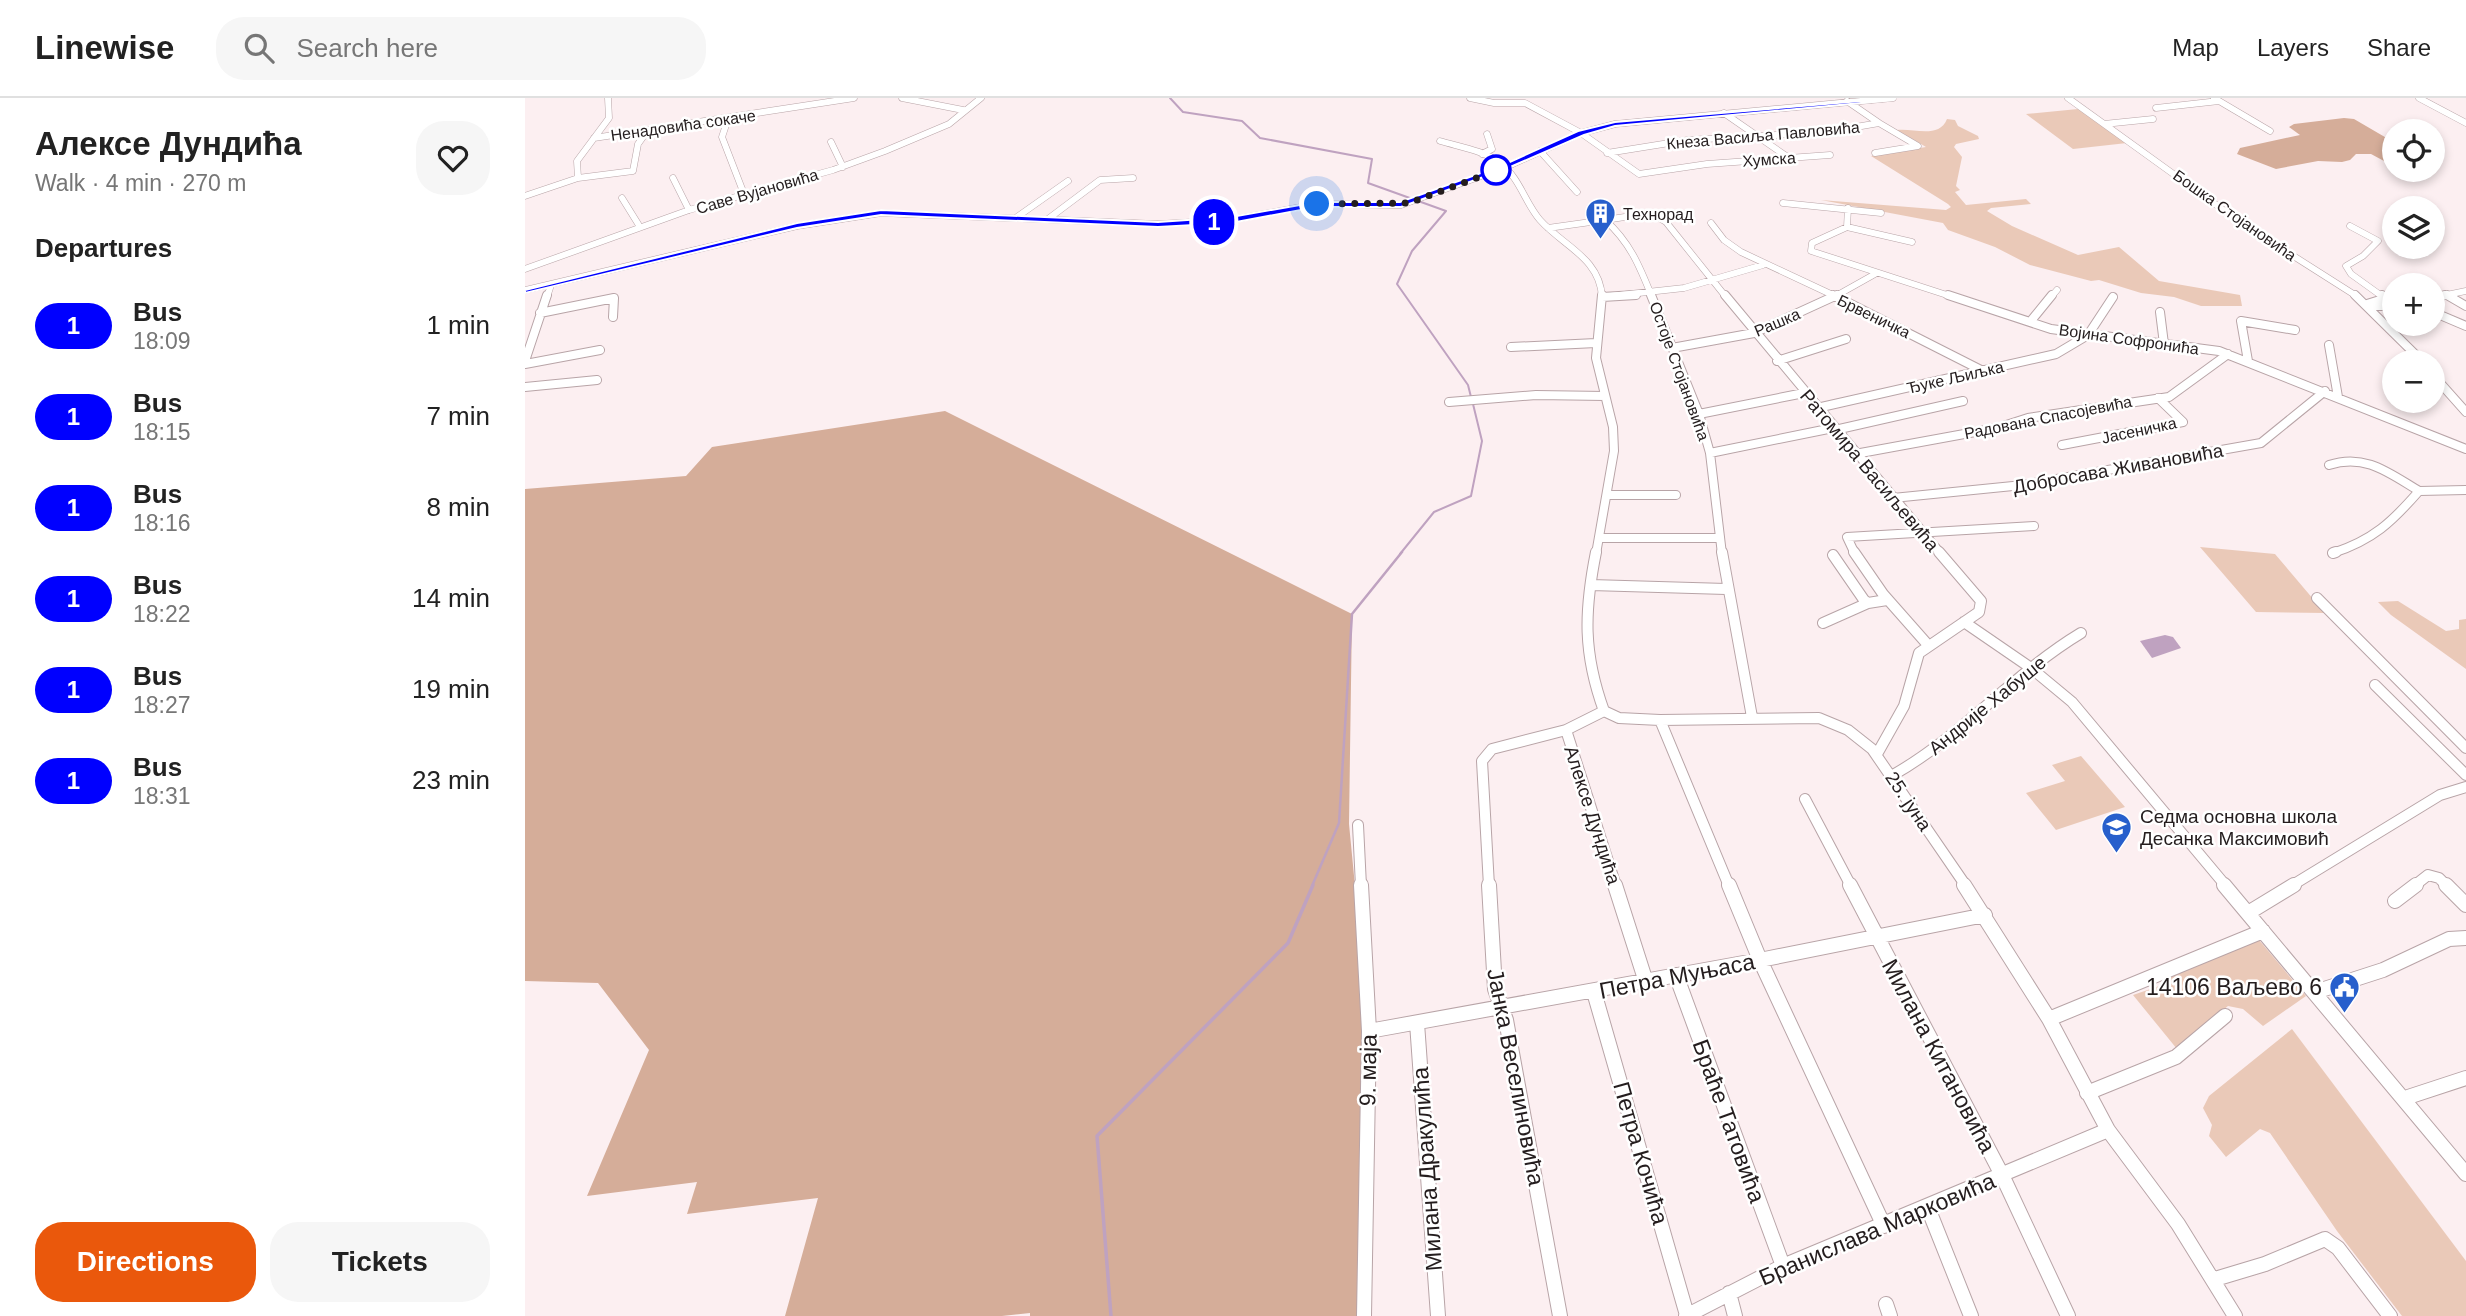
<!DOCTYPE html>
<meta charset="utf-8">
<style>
body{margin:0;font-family:Helvetica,sans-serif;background:#f6f6f6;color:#222;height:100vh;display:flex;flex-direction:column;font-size:26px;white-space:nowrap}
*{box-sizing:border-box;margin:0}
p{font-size:23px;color:#767676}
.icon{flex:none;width:38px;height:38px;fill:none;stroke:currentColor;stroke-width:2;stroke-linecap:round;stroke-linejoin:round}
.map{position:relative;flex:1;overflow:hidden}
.drawer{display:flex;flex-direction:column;background:#fff;width:525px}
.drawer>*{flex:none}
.badge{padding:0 14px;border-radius:23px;font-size:24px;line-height:46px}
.buttons{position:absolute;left:1857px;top:21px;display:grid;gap:14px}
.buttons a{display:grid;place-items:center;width:63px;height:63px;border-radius:50%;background:#fff;box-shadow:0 4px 10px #0003;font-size:35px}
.you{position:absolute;width:35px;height:35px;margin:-18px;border:5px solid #fff;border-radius:50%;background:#1a73e8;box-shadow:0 0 0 10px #1a73e833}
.map>.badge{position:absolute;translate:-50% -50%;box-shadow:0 0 0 4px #fff}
h2{padding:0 35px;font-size:26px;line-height:63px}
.round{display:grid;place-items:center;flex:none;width:74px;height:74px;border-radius:28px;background:#f6f6f6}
.overview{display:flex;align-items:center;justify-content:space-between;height:119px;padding:0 35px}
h1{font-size:33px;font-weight:600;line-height:52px}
.primary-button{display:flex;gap:14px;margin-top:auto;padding:14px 35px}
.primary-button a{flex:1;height:80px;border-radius:28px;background:#ea580c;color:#fff;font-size:28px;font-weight:600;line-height:80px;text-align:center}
.primary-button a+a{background:#f6f6f6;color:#222}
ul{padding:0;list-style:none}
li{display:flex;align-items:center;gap:21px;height:91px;padding:0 35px}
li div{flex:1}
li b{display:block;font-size:26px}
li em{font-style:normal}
li .badge{min-width:77px;font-weight:700;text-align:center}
header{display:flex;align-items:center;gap:42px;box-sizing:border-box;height:98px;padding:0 35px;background:#fff;border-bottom:2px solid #e0e0e0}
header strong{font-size:33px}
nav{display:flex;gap:38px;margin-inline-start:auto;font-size:24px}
.search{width:490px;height:63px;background:#f6f6f6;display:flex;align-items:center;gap:18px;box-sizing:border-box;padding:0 24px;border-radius:28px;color:#767676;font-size:26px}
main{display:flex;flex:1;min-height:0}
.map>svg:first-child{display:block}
</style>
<header>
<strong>Linewise</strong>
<div class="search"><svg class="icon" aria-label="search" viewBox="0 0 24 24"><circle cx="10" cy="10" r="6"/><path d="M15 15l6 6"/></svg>Search here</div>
<nav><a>Map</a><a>Layers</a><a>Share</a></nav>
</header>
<main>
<section class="drawer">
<div class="overview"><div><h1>Алексе Дундића</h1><p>Walk · 4 min · 270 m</p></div><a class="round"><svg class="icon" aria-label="heart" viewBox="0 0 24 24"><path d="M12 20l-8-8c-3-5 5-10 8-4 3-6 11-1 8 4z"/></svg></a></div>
<h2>Departures</h2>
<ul>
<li><span class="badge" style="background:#00f;color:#fff">1</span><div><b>Bus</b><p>18:09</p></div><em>1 min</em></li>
<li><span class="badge" style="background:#00f;color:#fff">1</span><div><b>Bus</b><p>18:15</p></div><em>7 min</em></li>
<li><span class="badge" style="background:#00f;color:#fff">1</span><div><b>Bus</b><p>18:16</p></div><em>8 min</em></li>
<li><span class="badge" style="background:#00f;color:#fff">1</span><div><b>Bus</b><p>18:22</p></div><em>14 min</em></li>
<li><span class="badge" style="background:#00f;color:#fff">1</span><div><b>Bus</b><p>18:27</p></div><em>19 min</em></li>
<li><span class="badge" style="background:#00f;color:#fff">1</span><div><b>Bus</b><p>18:31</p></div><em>23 min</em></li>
</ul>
<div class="primary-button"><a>Directions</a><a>Tickets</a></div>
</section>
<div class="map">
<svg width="1941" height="1218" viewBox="0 0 1941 1218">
<rect width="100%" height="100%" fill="#fceff1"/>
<path fill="#eac9b8" d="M 1553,11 L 1602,45 L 1548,51 L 1501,16 Z
M 1422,21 L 1430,22 L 1433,28 L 1453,38 L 1454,41 L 1431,46 L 1429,49 L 1437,59 L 1431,88 L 1435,92 L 1430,94 L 1441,107 L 1501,101 L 1506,106 L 1466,110 L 1462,113 L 1487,128 L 1553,157 L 1594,149 L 1634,183 L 1715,197 L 1717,208 L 1676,208 L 1649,199 L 1616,195 L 1574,182 L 1566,183 L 1505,167 L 1470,149 L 1423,132 L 1418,125 L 1296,102 L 1421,112 L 1426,109 L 1423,106 L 1346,58 L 1401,49 L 1372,32 C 1389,30 1414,41 1422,21 Z
M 1675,449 L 1750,456 L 1800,515 L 1731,514 Z
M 1873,503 L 1921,533 L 1934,531 L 1934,522 L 1941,521 L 1941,571 L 1866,517 L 1853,504 Z
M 1556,658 L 1600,709 L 1531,732 L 1501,695 L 1540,683 L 1527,667 Z
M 1734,842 L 1781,898 L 1738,928 L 1718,911 L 1703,908 L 1652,951 L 1608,897 L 1643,885 L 1640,880 Z
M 1767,931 L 1941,1163 L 1941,1218 L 1877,1218 L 1812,1133 L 1745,1035 L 1735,1031 L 1701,1059 L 1684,1038 L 1687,1027 L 1678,1010 L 1684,998 Z"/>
<path fill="#d5ad99" d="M 1819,20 L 1829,21 L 1865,42 L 1869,60 L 1859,63 L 1846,56 L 1831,56 L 1825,62 L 1817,64 L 1793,63 L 1751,71 L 1712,56 L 1715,50 L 1775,37 L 1764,29 L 1769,26 Z
M 420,313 L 827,516 L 824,726 L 844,933 L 839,1218 L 505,1218 L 505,1215 L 477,1218 L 260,1218 L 293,1100 L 162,1116 L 172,1084 L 62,1098 L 124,952 L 73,885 L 0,883 L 0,391 L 161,378 L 187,349 Z"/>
<path fill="#bfa2c0" d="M 1640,537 L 1648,539 L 1656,550 L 1627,560 L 1615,543 Z"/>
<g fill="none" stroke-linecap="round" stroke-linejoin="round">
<path stroke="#bfa2c0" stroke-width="2" d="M 645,0 L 658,14 L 717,23 L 735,40 L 847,61 L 843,85 L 921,113 L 887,153 L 872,186 L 943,287 L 946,299
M 875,456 L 909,414 L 946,398 L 957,343 L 948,306"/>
<path stroke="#bfa2c0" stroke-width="2.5" d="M 787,788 L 814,725 L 827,516 L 877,454"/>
<path stroke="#bfa2c0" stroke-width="3.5" d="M 586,1218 L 572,1038 L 763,845 L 788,787"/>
<defs>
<path id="minor-far3" d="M 377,0 L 438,12
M 945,0 L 969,5 L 1000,5 L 1056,35 L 1114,76 L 1182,66 L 1305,57
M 1543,0 L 1715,124 L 1833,199
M 1689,0 L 1745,33
M 1894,0 L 1941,25
M 1631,10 L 1694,3
M 1199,15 L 1264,60
M 203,21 L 197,39 L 219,96
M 1579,26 L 1628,21
M 69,40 L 329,0
M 915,43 C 935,49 958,52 975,65 C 995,80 1000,105 1015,122 C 1038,148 1075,160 1077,199
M 306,44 L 318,69
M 1015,53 L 1052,94
M 1082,55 L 1163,42 L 1302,34 L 1354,25 L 1322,3
M 1350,55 L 1393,48 L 1354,25
M 957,56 L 967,51 L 962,36
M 53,80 L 108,73 L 113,46 L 123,32
M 148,80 L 164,112
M 0,98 L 53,80 L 52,63 L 84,20 L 83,0
M 97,100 L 115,129
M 1258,105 L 1356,115
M 1323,110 L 1322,129 L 1287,145 L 1286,153 L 1428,199
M 492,119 L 543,83
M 523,121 L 575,82 L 608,80
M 1080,122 L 1126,115 L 1141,124 L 1201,199
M 1186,125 L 1199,142 L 1216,154 L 1312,199
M 1825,128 L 1853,143 L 1838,158 L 1821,168 L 1826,176 L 1858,199
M 1322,129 L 1387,144
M 1023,130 L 1080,122 C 1105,144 1115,169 1127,199
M 0,171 L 164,112 L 308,72 L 360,53 L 424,26 L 456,0
M 0,192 L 272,128 L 356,115 L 633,126 L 706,122 L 792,106 L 876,107 L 981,69 L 1056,35 L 1090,26 L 1368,0
M 1921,197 L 1925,199
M 22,199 L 26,187
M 1077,199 L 1159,190 L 1238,167
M 1309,199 L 1350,176
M 1526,199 L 1532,192
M 1912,199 L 1941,193"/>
<path id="minor-far2" d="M 1126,197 L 1174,316 L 1185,355 L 1197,456
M 1200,197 L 1416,456
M 1308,197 L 1458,273
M 1423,197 L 1526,231 L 1694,253 L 1941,351
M 1830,197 L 1898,264
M 1922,197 L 1941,208
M 1077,199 L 1111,197
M 1908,200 L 1920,197
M 1842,206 L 1858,201 L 1857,197
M 1848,208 L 1869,208
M 1635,214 L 1639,246
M 1908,214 L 1941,228
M 15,215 L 89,200 L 88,219
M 1505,224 L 1527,197
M 1804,247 L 1813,299
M 986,249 L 1071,245
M 1147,250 L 1229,235 L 1312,197
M 0,263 L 22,197
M 1252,263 L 1321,241
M 1723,263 L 1716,223 L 1770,232
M 0,266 L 75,252
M 1908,277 L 1941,314
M 0,289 L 72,282
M 924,304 L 1011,297 L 1080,298
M 1292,310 L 1531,256 L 1563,237 L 1588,199
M 1174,316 L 1279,295
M 1310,332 L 1438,303
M 1537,347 L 1658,324 L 1633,300
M 1185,355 L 1308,330
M 1330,356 L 1472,330 L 1503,320 L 1644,299 L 1703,256
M 1804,367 C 1840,355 1864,375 1894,393
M 1083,397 L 1151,397
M 1368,400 L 1498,387 L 1736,345 L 1800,293
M 1075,440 L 1195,440
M 1808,455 C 1848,442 1867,424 1894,393 L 1941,392
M 1071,456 L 1089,353 L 1088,329 L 1071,260 L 1077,197
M 1330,456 L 1322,439 L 1509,428"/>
<path id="minor-far1" d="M 1071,454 C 1059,514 1058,555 1079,613
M 1197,454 L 1227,619
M 1329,454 L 1358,496 L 1403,547
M 1808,455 L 1811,454
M 1308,457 L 1339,502 L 1343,505 L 1362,502
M 1066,487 L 1201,491
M 1792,500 L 1941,650
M 1439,524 L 1506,570 L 1547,604 L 1701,788
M 1298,525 L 1343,505
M 1850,587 L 1941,677
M 1079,613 L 1094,620 L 1135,622 L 1294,620 L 1323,632 L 1347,651 L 1441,788
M 1135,622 L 1204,788
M 1041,632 L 1091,788
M 1352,656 L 1379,608 L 1394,555 L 1454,514 L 1456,503 L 1414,454
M 1368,677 C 1437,638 1488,576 1556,535
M 1280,701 L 1326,788
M 833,727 L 836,788
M 964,788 L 957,663 L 967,651 L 1041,632 L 1079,613
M 1766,788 L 1915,697 L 1941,689
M 1889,788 L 1903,777 L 1914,780 L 1922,788"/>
<path id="minor" d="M 836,787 L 844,933 L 839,1218
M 964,787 L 970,891 L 981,922 L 1035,1218
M 1090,787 L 1121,884
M 1204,787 L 1235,862 L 1359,1128
M 1325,787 L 1477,1077 L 1543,1218
M 1439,787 L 1524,921 L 1583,1032 L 1653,1126 L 1710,1218
M 1699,787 L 1941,1076
M 1921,787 L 1941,807
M 1870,803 L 1891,787
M 1723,815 L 1769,787
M 1151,877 L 1258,1168
M 1069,894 L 1162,1217
M 1790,894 L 1858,872 L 1924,841 L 1941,840
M 1524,921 L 1738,833
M 892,925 L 913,1218
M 844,933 L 1235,862 L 1460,817
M 1562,995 L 1651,959 L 1700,918
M 1880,1000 L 1941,980
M 1403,1110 L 1446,1218
M 1690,1181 L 1740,1166 L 1800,1141 L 1813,1150 L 1865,1218
M 1204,1195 L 1210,1218
M 1361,1206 L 1365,1218
M 1161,1218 L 1258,1168 L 1583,1032"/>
</defs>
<use href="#minor-far3" stroke="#b8a4a7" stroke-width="7"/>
<use href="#minor-far2" stroke="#b8a4a7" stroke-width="10"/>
<use href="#minor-far1" stroke="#b8a4a7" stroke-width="12"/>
<use href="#minor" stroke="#b8a4a7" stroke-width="16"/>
<use href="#minor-far3" stroke="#fff" stroke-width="6"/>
<use href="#minor-far2" stroke="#fff" stroke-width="8"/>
<use href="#minor-far1" stroke="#fff" stroke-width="10"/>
<use href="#minor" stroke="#fff" stroke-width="14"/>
</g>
<path fill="#00f" stroke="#fff" stroke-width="2" d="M 1368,2 L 1090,28 L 1059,37 L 983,70 L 876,109 L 792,109 L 706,125 L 633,129 L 356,117 L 272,130 L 0,195 L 0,192 L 272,125 L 356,112 L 633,124 L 706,119 L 792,104 L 875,104 L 978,67 L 1053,33 L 1090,24 L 1371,0 Z"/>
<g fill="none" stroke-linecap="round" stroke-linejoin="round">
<path stroke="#241d1e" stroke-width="7" stroke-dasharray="0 12.6" d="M 792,106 L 884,105 L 981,69 L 971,72"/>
</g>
<defs>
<symbol id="building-pin" viewBox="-11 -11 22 30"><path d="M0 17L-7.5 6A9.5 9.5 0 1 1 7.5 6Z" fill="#275fcc" stroke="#fff"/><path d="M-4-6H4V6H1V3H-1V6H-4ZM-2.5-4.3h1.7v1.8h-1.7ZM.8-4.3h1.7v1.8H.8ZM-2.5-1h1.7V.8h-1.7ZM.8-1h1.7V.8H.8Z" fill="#fff"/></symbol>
<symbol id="school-pin" viewBox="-11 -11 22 30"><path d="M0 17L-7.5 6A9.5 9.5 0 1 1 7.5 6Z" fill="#275fcc" stroke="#fff"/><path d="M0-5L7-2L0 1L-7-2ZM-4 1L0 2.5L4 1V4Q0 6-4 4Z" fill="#fff"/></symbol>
<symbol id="civic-pin" viewBox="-11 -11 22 30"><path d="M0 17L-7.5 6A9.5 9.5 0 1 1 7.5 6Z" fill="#275fcc" stroke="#fff"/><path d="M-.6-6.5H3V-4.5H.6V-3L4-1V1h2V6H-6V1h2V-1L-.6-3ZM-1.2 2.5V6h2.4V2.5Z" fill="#fff"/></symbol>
</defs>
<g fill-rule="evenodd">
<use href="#building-pin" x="1058" y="98" width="35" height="47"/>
<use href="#school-pin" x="1574" y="712" width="35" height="47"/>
<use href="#civic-pin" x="1802" y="872" width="35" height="47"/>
</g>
<circle fill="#fff" stroke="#00f" stroke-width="3.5" cx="971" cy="72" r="14"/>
<g text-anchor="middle" stroke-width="5" stroke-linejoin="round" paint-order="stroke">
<g font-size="16" fill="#241d1e" stroke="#fff">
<text transform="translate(158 27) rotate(-8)" y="6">Ненадовића сокаче</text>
<text transform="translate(1238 37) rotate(-5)" y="6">Кнеза Васиља Павловића</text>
<text transform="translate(1244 61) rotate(-4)" y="6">Хумска</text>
<text transform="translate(232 93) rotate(-16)" y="6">Саве Вујановића</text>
<text transform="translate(1710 117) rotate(35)" y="6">Бошка Стојановића</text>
<text transform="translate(1349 218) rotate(26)" y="6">Брвеничка</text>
<text transform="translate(1252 224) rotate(-23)" y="6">Рашка</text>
<text transform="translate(1604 241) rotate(8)" y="6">Војина Софронића</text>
<text transform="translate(1155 273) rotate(70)" y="6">Остоје Стојановића</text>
<text transform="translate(1430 279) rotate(-13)" y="6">Ђуке Љиљка</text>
<text transform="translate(1523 319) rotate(-11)" y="6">Радована Спасојевића</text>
<text transform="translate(1614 332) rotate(-12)" y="6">Јасеничка</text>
</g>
<g font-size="16" fill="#241d1e" stroke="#fff" text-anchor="start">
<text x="1098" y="122">Технорад</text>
</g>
<g font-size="19" fill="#241d1e" stroke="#fff">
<text transform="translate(1593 370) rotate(-10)" y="7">Добросава Живановића</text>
<text transform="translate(1345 372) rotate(50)" y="7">Ратомира Васиљевића</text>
<text transform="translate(1462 607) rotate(-39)" y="7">Андрије Хабуше</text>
<text transform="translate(1384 703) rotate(56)" y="7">25. јуна</text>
<text transform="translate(1068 717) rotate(72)" y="7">Алексе Дундића</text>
</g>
<g font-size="19" fill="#241d1e" stroke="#fff" text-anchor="start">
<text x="1615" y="725">Седма основна школа<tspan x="1615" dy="22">Десанка Максимовић</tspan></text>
</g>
<g font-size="23" fill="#241d1e" stroke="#fff">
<text transform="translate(1152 878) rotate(-11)" y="8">Петра Муњаса</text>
<text transform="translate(1414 958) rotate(62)" y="8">Милана Китановића</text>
<text transform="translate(843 972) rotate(-89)" y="8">9. маја</text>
<text transform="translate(991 979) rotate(79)" y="8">Јанка Веселиновића</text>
<text transform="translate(1204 1023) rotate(70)" y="8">Браће Татовића</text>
<text transform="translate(1116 1055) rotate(74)" y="8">Петра Кочића</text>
<text transform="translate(902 1071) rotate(-94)" y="8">Милана Дракулића</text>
<text transform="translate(1352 1131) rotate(-23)" y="8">Бранислава Марковића</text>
</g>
<g font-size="23" fill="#241d1e" stroke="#fff" text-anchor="end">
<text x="1797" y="897">14106 Ваљево 6</text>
</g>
</g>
</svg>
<div class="buttons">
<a><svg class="icon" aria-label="locate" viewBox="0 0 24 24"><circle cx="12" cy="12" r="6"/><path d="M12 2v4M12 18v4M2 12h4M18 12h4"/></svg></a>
<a><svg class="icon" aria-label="layers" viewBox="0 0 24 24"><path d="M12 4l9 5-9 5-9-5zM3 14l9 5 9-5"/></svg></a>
<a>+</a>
<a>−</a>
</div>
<div class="you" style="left:792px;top:106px"></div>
<b class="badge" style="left:689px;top:124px;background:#00f;color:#fff">1</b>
</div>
</main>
